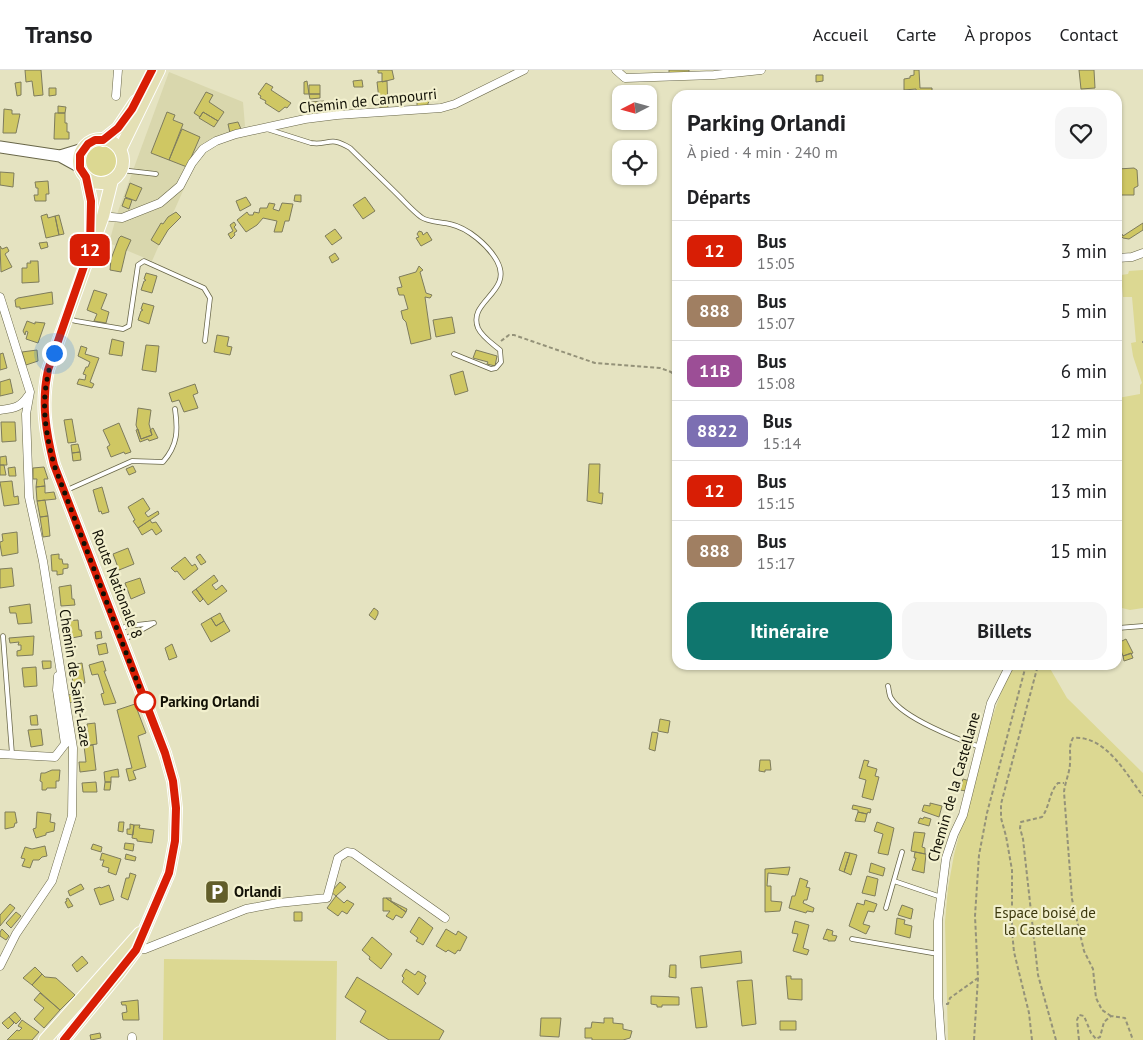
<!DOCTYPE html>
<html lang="fr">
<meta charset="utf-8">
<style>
body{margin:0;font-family:"PT Sans",sans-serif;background:#f6f6f6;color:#202124;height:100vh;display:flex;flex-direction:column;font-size:19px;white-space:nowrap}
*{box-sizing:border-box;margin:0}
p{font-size:16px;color:#757577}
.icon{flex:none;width:28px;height:28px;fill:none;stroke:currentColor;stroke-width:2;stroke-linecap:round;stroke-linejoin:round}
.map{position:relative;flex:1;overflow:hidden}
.side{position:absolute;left:672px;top:20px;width:450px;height:580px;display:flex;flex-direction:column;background:#fff;border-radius:15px;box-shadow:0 1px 4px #0004}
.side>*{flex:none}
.badge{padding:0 10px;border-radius:8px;font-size:18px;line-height:32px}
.needle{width:32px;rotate:264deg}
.fabs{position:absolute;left:612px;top:15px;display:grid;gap:10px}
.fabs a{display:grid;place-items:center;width:45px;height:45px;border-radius:10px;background:#fff;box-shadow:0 1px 4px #0004;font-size:25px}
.you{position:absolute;width:25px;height:25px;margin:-12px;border:4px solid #fff;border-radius:50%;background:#1a73e8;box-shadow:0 0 0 8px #1a73e833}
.map>.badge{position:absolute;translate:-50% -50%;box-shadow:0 0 0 2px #fff}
h2{padding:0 15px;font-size:19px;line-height:45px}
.round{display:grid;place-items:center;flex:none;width:52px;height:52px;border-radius:15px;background:#f6f6f6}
.summary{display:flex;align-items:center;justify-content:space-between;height:85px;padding:0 15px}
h1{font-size:24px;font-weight:700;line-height:38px}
.button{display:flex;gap:10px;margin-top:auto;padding:10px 15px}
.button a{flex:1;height:58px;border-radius:15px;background:#0f766e;color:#fff;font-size:20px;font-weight:700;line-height:58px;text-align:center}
.button a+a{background:#f6f6f6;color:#202124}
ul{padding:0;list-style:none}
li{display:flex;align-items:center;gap:15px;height:60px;padding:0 15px;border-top:1px solid #e0e0e0}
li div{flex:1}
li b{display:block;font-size:19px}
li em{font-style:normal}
li .badge{min-width:55px;font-weight:700;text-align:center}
header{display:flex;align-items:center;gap:30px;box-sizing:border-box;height:70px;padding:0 25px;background:#fff;border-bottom:1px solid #e0e0e0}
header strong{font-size:24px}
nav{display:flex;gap:28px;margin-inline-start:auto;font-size:18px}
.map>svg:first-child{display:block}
</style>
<header>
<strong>Transo</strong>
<nav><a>Accueil</a><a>Carte</a><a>À propos</a><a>Contact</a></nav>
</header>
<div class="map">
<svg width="1143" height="970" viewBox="0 0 1143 970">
<rect width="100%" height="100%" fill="#e5e3c1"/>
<path fill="#d9d7ad" d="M 169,2 L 243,32 L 245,56 L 204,73 L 152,191 L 109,173 L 117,144 Z"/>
<path fill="#dcd892" d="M79 91a22 22 0 1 1 44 0a22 22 0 1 1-44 0Z
M 1143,200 L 1143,538 L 1130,540 L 1118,537 L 1118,328 L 1140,324 L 1140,315 L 1142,313 L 1133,286 L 1131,273 L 1136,272 L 1132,227 L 1123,227 L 1121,205 L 1128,204 L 1129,201 Z
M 1011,595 L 1048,595 L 1067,628 L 1143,703 L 1143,970 L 948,970 L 945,852 L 948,818 L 954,785 L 982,676 Z
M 164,889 L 337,891 L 336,970 L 163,970 Z"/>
<path fill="#cfc763" stroke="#7e7c5d" d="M 25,0 L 41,0 L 43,25 L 34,26 L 32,11 L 26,12 Z
M 378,0 L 392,0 L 394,9 L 382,12 L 382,3 L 378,3 Z
M 669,0 L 689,0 L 689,5 L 669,4 Z
M 914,0 L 919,0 L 920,18 L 932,18 L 932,25 L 917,25 L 916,19 L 904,20 L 904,9 L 910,8 L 910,6 L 914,5 Z
M 1079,0 L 1094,0 L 1095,18 L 1081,19 Z
M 816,5 L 823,5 L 823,11 L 816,12 Z
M 362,10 L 363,17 L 354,17 L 353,11 Z
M 307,11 L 309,24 L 304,24 L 304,12 Z
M 387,11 L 388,38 L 380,38 L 377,12 Z
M 21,12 L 21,25 L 17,26 L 15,13 Z
M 266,13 L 273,17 L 271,20 L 291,33 L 287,38 L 285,37 L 279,42 L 265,33 L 266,31 L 260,28 L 261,26 L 258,24 Z
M 309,15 L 320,15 L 320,24 L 309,24 Z
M 49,18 L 56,18 L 56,25 L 49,26 Z
M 206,22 L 213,25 L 209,32 L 224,42 L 218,51 L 203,42 L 200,47 L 194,43 Z
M 821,22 L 821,25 L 805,25 L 805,23 Z
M 309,24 L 320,24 L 320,28 L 310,29 Z
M 417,30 L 431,30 L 428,33 L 428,38 L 417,38 Z
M 324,31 L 325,43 L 312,45 L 310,32 Z
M 58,36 L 66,37 L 65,43 L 58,43 Z
M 331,37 L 343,37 L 343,42 L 331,43 Z
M 4,39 L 12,40 L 12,44 L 20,44 L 16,63 L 3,63 Z
M 167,42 L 175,45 L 173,50 L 183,54 L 169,90 L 151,83 Z
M 203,42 L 218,51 L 214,57 L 199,48 Z
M 55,43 L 65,43 L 65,53 L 67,53 L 67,62 L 69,62 L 69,69 L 54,69 Z
M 238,52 L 241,59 L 230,63 L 228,54 Z
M 182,59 L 200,67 L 187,97 L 169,90 Z
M 1134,98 L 1137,100 L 1138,116 L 1134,118 L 1134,125 L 1118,125 L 1118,99 Z
M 0,102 L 14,103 L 13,117 L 0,115 Z
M 48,111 L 49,124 L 46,124 L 46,131 L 35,131 L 34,125 L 38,125 L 38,118 L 36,118 L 35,112 Z
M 130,113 L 142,118 L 136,131 L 125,127 Z
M 295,125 L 301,125 L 301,132 L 294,131 Z
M 246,127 L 251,135 L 240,141 L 236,131 Z
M 365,127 L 375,141 L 363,149 L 353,135 Z
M 125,128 L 132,130 L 129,139 L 122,136 Z
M 269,133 L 275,134 L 273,139 L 279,141 L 282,133 L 293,134 L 289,151 L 285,151 L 282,162 L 274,162 L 277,151 L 263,148 L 257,155 L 246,162 L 237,150 L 247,142 L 249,145 L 253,145 L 254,142 L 259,143 L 260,138 L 267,138 Z
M 176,142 L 181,147 L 168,160 L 159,175 L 151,170 L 161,153 L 163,154 L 168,147 Z
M 47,144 L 48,148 L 55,146 L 59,165 L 46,168 L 41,146 Z
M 59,145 L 64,164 L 59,165 L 55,146 Z
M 234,152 L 236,155 L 234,157 L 237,161 L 234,163 L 235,165 L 231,169 L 228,164 L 233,161 L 230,155 Z
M 1143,153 L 1143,160 L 1129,169 L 1123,168 L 1120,165 L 1122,164 L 1123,166 Z
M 335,159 L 342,168 L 332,175 L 325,166 Z
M 419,161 L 422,162 L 423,165 L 427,162 L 432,170 L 421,176 L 416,168 L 419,167 L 417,164 Z
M 121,166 L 131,170 L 126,181 L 121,202 L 110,200 L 111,189 L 119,168 Z
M 47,172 L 48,177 L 41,179 L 39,173 Z
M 0,176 L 2,179 L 7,177 L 9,181 L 5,184 L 12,197 L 1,202 Z
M 335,183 L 339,189 L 332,193 L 329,187 Z
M 30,191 L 38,191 L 39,212 L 22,213 L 22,198 L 27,198 L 27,193 L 31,193 Z
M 419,196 L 423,200 L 420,202 L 426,223 L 432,225 L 430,228 L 425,227 L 431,269 L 411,274 L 406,252 L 403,249 L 401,241 L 408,239 L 404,225 L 399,225 L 397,218 L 402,217 L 399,207 L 416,202 Z
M 146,203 L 157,206 L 152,223 L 141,220 L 144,211 L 145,211 L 146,210 L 144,209 Z
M 94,220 L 107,224 L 101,239 L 109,242 L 106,253 L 94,251 L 97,244 L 87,240 Z
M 52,222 L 53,234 L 20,239 L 20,237 L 16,237 L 15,230 L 18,228 Z
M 143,233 L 154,236 L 149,254 L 138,250 L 141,241 L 143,240 L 141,239 Z
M 452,247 L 455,263 L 436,267 L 433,250 Z
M 27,251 L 35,254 L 35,252 L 45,253 L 38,273 L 26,269 L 28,262 L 26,261 L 25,265 L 23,261 Z
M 217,265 L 229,267 L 227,276 L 232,277 L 230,285 L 214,282 Z
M 112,269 L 124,272 L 122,286 L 109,284 Z
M 146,275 L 159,276 L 156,302 L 142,300 Z
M 81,276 L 87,278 L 85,284 L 99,288 L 90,312 L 94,314 L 92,318 L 77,314 L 79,309 L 85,310 L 86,305 L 83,304 L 86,297 L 88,297 L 90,292 L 78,286 Z
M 37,280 L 38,291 L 26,295 L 22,282 Z
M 476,280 L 497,286 L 495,296 L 487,294 L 488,292 L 473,288 Z
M 3,283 L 7,298 L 0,300 L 0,284 Z
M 463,301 L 468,321 L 455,325 L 450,305 Z
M 10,309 L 13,323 L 0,326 L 0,312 Z
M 195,314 L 198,323 L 193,325 L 198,338 L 184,342 L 179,330 L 172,332 L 169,323 Z
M 138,338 L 151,340 L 149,354 L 152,365 L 141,369 L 136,355 Z
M 72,349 L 76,372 L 68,373 L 64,350 Z
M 1,352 L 15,352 L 16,371 L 2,372 Z
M 119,353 L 131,382 L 125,384 L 124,382 L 111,387 L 107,377 L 110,375 L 103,360 Z
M 153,358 L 158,368 L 149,371 L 148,369 L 140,372 L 136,360 L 138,359 L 141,369 L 152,365 L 150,360 Z
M 78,374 L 80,382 L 72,383 L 71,375 Z
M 80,382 L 81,390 L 73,391 L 72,383 Z
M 6,386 L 7,395 L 0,395 L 0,387 Z
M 589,394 L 600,394 L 599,423 L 603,423 L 602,434 L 587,431 Z
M 0,395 L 4,395 L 6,405 L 0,405 Z
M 133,396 L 136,402 L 129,405 L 126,399 Z
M 15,397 L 16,406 L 9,406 L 8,398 Z
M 44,397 L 48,409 L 44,409 L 45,416 L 36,417 L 37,409 L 33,409 L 33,398 Z
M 12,411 L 14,427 L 18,426 L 19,434 L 4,436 L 0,412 Z
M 45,416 L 45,423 L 54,422 L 56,429 L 37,431 L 36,417 Z
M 102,417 L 109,442 L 102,444 L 101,441 L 99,442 L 93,420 Z
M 143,428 L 150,439 L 145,443 L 148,447 L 158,441 L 159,444 L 138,458 L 133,451 L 135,450 L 128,437 Z
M 45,430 L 48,446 L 40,447 L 37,431 Z
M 48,446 L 50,466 L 43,467 L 40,447 Z
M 150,450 L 152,453 L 156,452 L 162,461 L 156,465 L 152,459 L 142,465 L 138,458 Z
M 17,462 L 18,483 L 2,486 L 0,474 L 0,472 L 3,471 L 2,464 Z
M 128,478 L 134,494 L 119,500 L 113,484 Z
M 59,484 L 59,489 L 62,489 L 63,494 L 68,494 L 68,498 L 63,499 L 63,504 L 57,505 L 57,501 L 52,501 L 51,485 Z
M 200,484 L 206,492 L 201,495 L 196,487 Z
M 185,487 L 192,496 L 195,494 L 198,499 L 184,510 L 177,501 L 175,502 L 171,498 Z
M 12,498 L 14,516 L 0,518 L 0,499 Z
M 214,505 L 218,511 L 212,515 L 216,520 L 222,515 L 227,521 L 208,535 L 196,519 Z
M 140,508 L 145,523 L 131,529 L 125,513 Z
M 1118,514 L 1121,544 L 1118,544 Z
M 71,515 L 72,529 L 74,529 L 75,535 L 61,536 L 59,517 Z
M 196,519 L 203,529 L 200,532 L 192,522 Z
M 30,534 L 32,553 L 18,554 L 16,543 L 10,543 L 9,537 Z
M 374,538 L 378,541 L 378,544 L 375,550 L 369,545 Z
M 220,543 L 224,551 L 216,556 L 211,548 Z
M 211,548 L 216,556 L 224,551 L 230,561 L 211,572 L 201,554 Z
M 78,550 L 79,560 L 81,560 L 82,566 L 72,568 L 72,571 L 67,572 L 64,551 Z
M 101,561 L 102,568 L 96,569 L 95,562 Z
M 34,566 L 33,585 L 17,586 L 17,581 L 21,580 L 21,575 L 18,575 L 19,572 L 10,573 L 9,568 Z
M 1126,569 L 1133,583 L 1123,586 L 1118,573 Z
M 106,573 L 108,583 L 99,585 L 97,575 Z
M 172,574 L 177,587 L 169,590 L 165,578 Z
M 1131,583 L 1133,588 L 1124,591 L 1123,586 Z
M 42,591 L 51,591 L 51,598 L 43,599 Z
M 103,591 L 106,601 L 104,601 L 116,633 L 104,635 L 101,624 L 104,623 L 98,604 L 92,605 L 89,595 Z
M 82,593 L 85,613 L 73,615 L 71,595 Z
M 36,597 L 37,616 L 24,617 L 22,598 Z
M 78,623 L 79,631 L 69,633 L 68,625 Z
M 135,634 L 146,663 L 138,666 L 146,697 L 133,701 L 136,709 L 129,711 L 126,699 L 132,698 L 117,640 Z
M 37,645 L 38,655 L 31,655 L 30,646 Z
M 660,649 L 670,651 L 668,663 L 658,661 Z
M 95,653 L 97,674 L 84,676 L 83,667 L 88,666 L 87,654 Z
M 41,659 L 43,675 L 31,677 L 28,660 Z
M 652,662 L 658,663 L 655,681 L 649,679 Z
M 93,675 L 96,700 L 80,702 L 79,692 L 86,692 L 84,676 Z
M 760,690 L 770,690 L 771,700 L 765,700 L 765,702 L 759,701 Z
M 864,690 L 869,691 L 867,696 L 877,699 L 875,706 L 879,707 L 873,730 L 862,727 L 866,710 L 859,708 Z
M 118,699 L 119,707 L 111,707 L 111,712 L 105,712 L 104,702 Z
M 52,700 L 60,700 L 59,711 L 56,711 L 56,718 L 47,718 L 46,720 L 42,720 L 42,712 L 40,711 L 41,703 L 45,703 Z
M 963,709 L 970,711 L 967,721 L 959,720 Z
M 96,712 L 97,722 L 83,722 L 82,713 Z
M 105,712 L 111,712 L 110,720 L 104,720 Z
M 930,733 L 942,736 L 939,747 L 922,741 L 924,735 L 930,736 Z
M 853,735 L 871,739 L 870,743 L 868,742 L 867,744 L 858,742 L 858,740 L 852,739 Z
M 5,742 L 15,742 L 17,753 L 15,753 L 14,757 L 5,759 Z
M 37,742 L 51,744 L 50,752 L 55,753 L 54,761 L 46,763 L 46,765 L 36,768 L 33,759 L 36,758 Z
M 858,742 L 867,744 L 865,752 L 855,751 Z
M 924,747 L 931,749 L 929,756 L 918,753 L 920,748 L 923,749 Z
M 119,752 L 124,752 L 123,762 L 118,761 Z
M 877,752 L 894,758 L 888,785 L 878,783 L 883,764 L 874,761 Z
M 130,754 L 134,755 L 133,765 L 127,764 L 127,759 L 130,759 Z
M 134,755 L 140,755 L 139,758 L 154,760 L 152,773 L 137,771 L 137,769 L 132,768 Z
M 914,762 L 925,763 L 922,777 L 925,778 L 925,784 L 911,781 Z
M 125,773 L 134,774 L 133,781 L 124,779 Z
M 93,774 L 102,777 L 101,782 L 91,779 Z
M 45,776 L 47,786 L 42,787 L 39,790 L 33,790 L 30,798 L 22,796 L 25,789 L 21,788 L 25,777 L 32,779 Z
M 845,782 L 850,783 L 844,802 L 839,800 Z
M 915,782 L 926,784 L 924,803 L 912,800 L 916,788 L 914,788 Z
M 102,783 L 121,789 L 116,805 L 108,802 L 109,798 L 102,796 L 104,790 L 100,790 Z
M 850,783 L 857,785 L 851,805 L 844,802 Z
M 126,784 L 136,787 L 135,791 L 125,789 Z
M 871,793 L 885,798 L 883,806 L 869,802 Z
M 790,797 L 788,805 L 768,803 L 767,816 L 771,816 L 771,831 L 782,832 L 780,841 L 765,842 L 765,799 Z
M 130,803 L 136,805 L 128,830 L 121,827 L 126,808 L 129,808 Z
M 867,806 L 878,809 L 875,826 L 862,823 Z
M 800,808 L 808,811 L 806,817 L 810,818 L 807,830 L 804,830 L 803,833 L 814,838 L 813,842 L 807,841 L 806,843 L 789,838 L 792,826 L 795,826 Z
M 340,812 L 346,817 L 336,826 L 331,822 Z
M 81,814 L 84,819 L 70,826 L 68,821 Z
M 109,815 L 114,830 L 100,835 L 94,819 L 100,817 L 101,818 Z
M 336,826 L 344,833 L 347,830 L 354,834 L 347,844 L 342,841 L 338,846 L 327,838 Z
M 68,828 L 73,836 L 68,838 L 65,832 L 67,831 L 66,829 Z
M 383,828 L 386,828 L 406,842 L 402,848 L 396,845 L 393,850 L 386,846 L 390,841 L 383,841 Z
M 386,828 L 391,828 L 391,831 L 407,839 L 406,842 Z
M 865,830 L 877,834 L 874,842 L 868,841 L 863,854 L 870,856 L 866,864 L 849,856 L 857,833 L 864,835 Z
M 10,834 L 15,838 L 0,856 L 0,845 Z
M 902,835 L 913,839 L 911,849 L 898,845 Z
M 16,842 L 21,846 L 11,858 L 6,853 Z
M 294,842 L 302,842 L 302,851 L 294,851 Z
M 419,847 L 433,858 L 423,875 L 416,871 L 418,868 L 410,862 Z
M 897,848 L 905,850 L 904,854 L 912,856 L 910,868 L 895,864 Z
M 795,851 L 809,855 L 803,878 L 809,880 L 807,885 L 793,881 L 798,864 L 792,863 Z
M 2,859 L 9,866 L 6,870 L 0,866 L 0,862 Z
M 446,859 L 456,865 L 458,861 L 467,867 L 460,881 L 458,880 L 455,884 L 448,880 L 446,882 L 436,876 Z
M 827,859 L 833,861 L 832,865 L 837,866 L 835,871 L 828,871 L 828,870 L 823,869 Z
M 372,867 L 392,884 L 381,899 L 369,889 L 370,887 L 362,880 Z
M 741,881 L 742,893 L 701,898 L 700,886 Z
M 82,886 L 88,893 L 77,902 L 72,895 Z
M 670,895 L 676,895 L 676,908 L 669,907 Z
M 35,897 L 42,904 L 32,915 L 23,908 Z
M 406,899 L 415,905 L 418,901 L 426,906 L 424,911 L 426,913 L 418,925 L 402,912 L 404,908 L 402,906 Z
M 42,904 L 45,907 L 56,908 L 75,925 L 60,940 L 32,915 Z
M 786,906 L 791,906 L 791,909 L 802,909 L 802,930 L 788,929 Z
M 357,907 L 444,961 L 439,970 L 389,970 L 360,952 L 366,941 L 345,927 Z
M 752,910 L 756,954 L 742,956 L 737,911 Z
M 702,917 L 707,957 L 696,958 L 691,918 Z
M 40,923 L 60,940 L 44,958 L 34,949 L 44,938 L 34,930 Z
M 651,926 L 679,927 L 679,935 L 662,935 L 662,937 L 657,937 L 657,935 L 651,934 Z
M 138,930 L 139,950 L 123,950 L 122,943 L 127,942 L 126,935 L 122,935 L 121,932 Z
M 15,942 L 21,949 L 16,954 L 9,947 Z
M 9,947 L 14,953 L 8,959 L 2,953 Z
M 541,948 L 561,948 L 559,967 L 540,966 Z
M 604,948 L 613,948 L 613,953 L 623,954 L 623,959 L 632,961 L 630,968 L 623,970 L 592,970 L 592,968 L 585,968 L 585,958 L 591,958 L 592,952 L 604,953 Z
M 22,950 L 39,962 L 32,970 L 7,970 L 17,960 L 19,961 L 22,958 L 18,956 Z
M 780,951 L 796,951 L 796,960 L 780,960 Z
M 100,963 L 101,968 L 91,970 L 90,965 Z"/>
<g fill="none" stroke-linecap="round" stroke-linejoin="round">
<defs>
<path id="service" d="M 267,59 L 311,73 C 329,76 329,65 350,78 C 366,94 383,110 399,126 C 406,133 413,141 421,147 C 427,152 442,152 450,154 C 468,158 488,175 497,191 C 514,222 467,231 478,258 C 482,267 493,274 500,280 L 501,292 L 496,298 L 491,299 L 454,284
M 121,100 L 156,104
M 68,249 L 76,251 L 123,259 L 129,256 L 138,195 L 144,191 L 204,218 L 210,228 L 205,271
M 67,420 L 132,391 L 163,392 C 178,375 178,360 175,339
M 1118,558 L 1143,556
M 119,559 L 128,556 L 154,553
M 3,566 L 12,684
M 123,570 L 152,554
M 888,616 C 889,620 889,625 891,628 C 903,648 957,669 980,677
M 894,811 L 941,827
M 886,838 L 902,782
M 852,869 L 938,884"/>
<path id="minor" d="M 616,0 L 625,8 L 714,5 L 761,0
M 116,26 L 118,0
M 101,146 L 122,148 L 160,133 L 180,116 L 192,93 L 203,79 L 216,71 L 236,64 L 305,49 L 337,45 L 441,38 L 455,34 L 524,0
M 1118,188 L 1132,187 L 1143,183
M 0,227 L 30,322 L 26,344 L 29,427 L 43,491 L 73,678 L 72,746 L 52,811 L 16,864 L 0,896
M 0,340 C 14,338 20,338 28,326
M 0,684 L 55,687 L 65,674 L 57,620 L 58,606
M 136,880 L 145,879 L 246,839 L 278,833 L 327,828 L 338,788 L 347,782 L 353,783 L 445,848
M 132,967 L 132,970
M 941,970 L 938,928 L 938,851 L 946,788 L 954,764 L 963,745 L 991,633 L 1010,595"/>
<path id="secondary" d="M 0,77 L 60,86 L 80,97
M 60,86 L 83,79"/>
<path id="primary" d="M79 91a22 22 0 1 1 44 0a22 22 0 1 1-44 0Z
M 103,70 L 118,58 L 136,31
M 120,80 L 159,0
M 86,107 L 91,131 L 91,169
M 45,970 L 140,863
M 64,970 L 119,903 L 136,880 L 169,803 L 175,771 L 176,738 L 173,711 L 165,683 L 54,395 C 45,361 41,335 48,300 L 103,146 L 112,110"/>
</defs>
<use href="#service" stroke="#686648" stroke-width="5.5"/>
<use href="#minor" stroke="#686648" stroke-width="9"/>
<use href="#secondary" stroke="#686648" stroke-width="13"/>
<use href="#primary" stroke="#fff" stroke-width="14"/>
<path stroke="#949279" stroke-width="2" stroke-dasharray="4 2.5" stroke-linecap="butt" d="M 501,271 L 509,265 L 514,265 L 595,293 L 660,298 L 671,302 L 678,309
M 1143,271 L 1143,273
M 946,934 L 948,934 L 950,928 L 978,908
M 1111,946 L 1102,940 L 1096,928 L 1093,899 L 1084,881 L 1072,829 L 1064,722 C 1065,712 1070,702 1070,693 C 1071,683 1068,677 1073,668 C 1106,665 1126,704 1143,726
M 974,970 L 978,908 L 975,846 L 979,785 L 987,743 L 1026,595
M 1032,970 L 1029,943 L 1014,882 L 1012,861 L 1012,800 L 1006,766 L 1001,748 L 1001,734 L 1038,595
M 1056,970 L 1038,905 L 1023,769 L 1020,758 L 1021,752 L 1042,747 C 1050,736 1049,722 1058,713 L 1064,713
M 1079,970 L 1077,950 L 1079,945 L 1084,946 L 1091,963 L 1096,969 L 1100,967 L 1104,952 L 1111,946 L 1125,948 L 1133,970"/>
<use href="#service" stroke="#fff" stroke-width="4"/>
<use href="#minor" stroke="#fff" stroke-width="8"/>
<use href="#secondary" stroke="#fff" stroke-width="11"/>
<use href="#primary" stroke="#e4e0b5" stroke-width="12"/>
</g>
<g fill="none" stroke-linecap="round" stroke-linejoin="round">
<defs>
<path id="line" d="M 64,970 L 136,880 L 169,803 L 175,771 L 176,738 L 173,711 L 165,683 L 54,395 C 46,362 41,333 48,300 L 90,179 L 91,131 L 86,107 L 80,98 L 80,85 L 88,74 L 95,70 L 103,70 L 118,58 L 132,39 L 152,0"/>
</defs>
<use href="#line" stroke="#fff" stroke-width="11"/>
<use href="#line" stroke="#d81e05" stroke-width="8"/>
<path stroke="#111005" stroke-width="5" stroke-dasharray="0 9" d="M 54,283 C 40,325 43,352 54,395 L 145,632"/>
</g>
<defs>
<symbol id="parking-square" viewBox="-11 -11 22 22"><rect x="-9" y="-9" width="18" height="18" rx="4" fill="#625e2a" stroke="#f2f0ce"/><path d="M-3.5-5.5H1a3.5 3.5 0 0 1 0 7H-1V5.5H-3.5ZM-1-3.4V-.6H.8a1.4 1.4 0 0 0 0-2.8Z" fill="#fff"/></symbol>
</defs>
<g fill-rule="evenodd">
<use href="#parking-square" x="203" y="808" width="28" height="28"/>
</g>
<circle fill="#fff" stroke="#d81e05" stroke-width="2.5" cx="145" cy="632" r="10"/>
<g text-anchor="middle" stroke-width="4.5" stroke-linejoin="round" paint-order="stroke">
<g font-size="15" fill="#111005" stroke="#f2f0ce">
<text transform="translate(368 31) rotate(-6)" y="5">Chemin de Campourri</text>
<text transform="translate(117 514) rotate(69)" y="5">Route Nationale 8</text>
<text transform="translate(75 608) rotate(81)" y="5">Chemin de Saint-Laze</text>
<text transform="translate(954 717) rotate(-74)" y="5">Chemin de la Castellane</text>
</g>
<g font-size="15" font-weight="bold" fill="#111005" stroke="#f2f0ce" text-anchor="start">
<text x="160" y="637">Parking Orlandi</text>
</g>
<g font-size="15" font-weight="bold" fill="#111005" stroke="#f2f0ce" text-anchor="start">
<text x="234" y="827">Orlandi</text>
</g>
<g font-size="15" fill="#3d390e" stroke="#f2f0ce">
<text x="1045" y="848">Espace boisé de<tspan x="1045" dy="17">la Castellane</tspan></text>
</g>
</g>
</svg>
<div class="fabs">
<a><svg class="needle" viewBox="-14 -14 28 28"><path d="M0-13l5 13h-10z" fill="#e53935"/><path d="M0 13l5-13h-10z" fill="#757577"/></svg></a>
<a><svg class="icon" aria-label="locate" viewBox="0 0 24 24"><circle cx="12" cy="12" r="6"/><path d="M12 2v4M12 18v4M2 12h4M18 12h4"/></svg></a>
</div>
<div class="you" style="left:54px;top:283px"></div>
<b class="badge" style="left:90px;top:180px;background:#d81e05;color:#fff">12</b>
<section class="side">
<div class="summary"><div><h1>Parking Orlandi</h1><p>À pied · 4 min · 240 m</p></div><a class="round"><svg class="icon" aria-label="heart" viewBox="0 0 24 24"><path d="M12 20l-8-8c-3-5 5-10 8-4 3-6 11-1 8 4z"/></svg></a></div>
<h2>Départs</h2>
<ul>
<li><span class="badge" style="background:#d81e05;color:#fff">12</span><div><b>Bus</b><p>15:05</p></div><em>3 min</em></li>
<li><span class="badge" style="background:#a07f62;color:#fff">888</span><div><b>Bus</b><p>15:07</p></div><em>5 min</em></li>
<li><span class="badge" style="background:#9c4e96;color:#fff">11B</span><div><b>Bus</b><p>15:08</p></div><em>6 min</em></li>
<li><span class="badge" style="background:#7c6fb2;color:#fff">8822</span><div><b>Bus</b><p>15:14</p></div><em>12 min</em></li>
<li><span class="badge" style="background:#d81e05;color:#fff">12</span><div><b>Bus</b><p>15:15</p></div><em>13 min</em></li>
<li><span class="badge" style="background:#a07f62;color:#fff">888</span><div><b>Bus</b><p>15:17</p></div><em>15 min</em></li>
</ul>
<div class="button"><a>Itinéraire</a><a>Billets</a></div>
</section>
</div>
